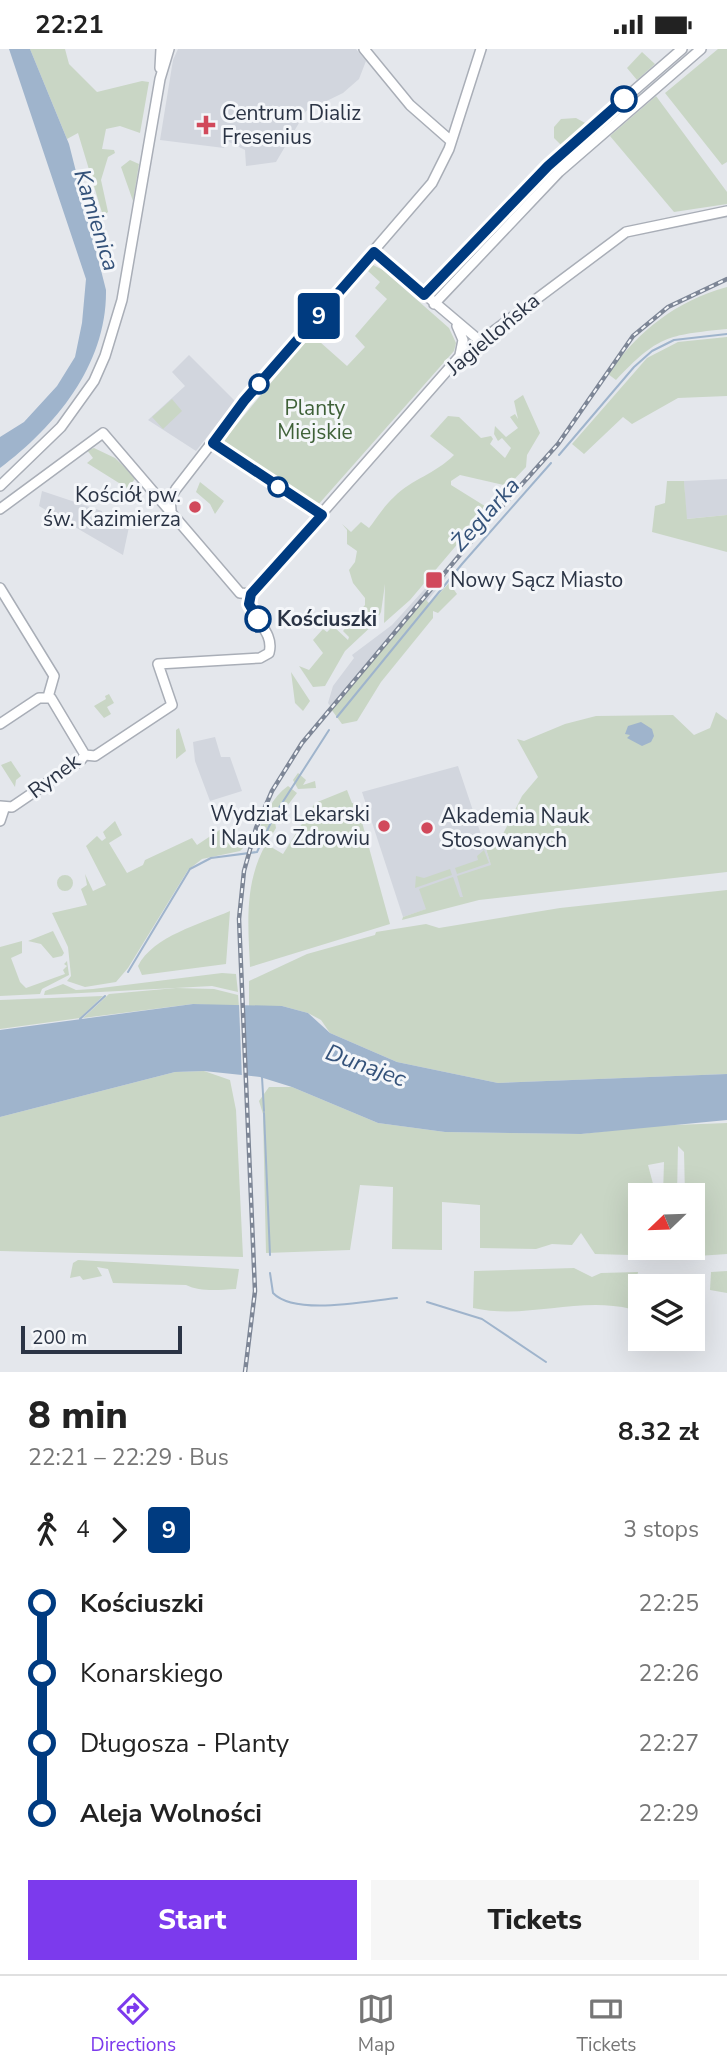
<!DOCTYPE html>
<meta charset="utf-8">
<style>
body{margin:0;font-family:"Nunito Sans",sans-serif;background:#f6f6f6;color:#222;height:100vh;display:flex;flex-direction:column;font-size:26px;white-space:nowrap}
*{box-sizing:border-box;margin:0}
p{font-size:23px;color:#767676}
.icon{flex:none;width:38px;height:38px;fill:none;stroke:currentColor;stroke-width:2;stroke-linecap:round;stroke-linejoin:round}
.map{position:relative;height:1323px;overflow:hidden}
.drawer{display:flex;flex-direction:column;background:#fff;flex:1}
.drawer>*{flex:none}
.badge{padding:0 14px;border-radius:5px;font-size:24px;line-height:46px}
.needle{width:46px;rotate:247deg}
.tools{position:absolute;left:628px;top:1134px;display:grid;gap:14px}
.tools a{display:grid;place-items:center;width:77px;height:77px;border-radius:0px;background:#fff;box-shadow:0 7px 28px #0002;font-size:35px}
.scale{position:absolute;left:21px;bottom:18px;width:161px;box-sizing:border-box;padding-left:7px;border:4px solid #2b3445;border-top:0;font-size:19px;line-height:24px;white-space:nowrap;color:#2b3445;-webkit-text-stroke:5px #f4f6f9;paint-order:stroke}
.map>.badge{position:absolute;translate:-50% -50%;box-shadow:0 0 0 4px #fff}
.legs{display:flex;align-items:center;gap:10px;height:77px;padding:0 28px;font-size:23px}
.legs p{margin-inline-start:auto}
.head{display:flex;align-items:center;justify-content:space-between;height:119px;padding:0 28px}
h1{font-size:38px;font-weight:800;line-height:52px}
.primary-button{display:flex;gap:14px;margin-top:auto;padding:14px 28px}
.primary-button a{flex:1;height:80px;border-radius:0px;background:#7c3aed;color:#fff;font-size:28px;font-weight:800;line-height:80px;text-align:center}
.primary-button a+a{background:#f6f6f6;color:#222}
ul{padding:0 28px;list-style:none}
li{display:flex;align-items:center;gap:24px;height:70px;font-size:26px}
li i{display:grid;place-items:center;width:10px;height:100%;margin:0 9px;background:currentColor}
li i::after{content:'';width:18px;height:18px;margin:-9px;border:5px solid;border-radius:50%;background:#fff}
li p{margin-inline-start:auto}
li:first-child i{background:linear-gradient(#0000 50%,currentColor 0)}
li:last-child i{background:linear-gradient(currentColor 50%,#0000 0)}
.status{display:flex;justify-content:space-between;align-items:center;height:49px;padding:0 35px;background:#fff;direction:ltr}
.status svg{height:19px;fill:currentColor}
.tabs{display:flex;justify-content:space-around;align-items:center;height:98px;border-top:2px solid #e0e0e0;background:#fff;font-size:19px;color:#767676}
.tabs a{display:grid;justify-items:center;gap:4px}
.tabs .selected{color:#7c3aed}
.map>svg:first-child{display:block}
</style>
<div class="status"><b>22:21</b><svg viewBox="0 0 49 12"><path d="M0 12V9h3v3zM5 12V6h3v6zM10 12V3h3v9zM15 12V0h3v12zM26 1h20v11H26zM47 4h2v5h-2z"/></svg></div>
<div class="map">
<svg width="727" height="1323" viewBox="0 0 727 1323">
<rect width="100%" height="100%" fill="#e4e7ec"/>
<path fill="#d2d6de" d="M 178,0 L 356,0 L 366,12 L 359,30 L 343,44 L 306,62 L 276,113 L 246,117 L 245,101 L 225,91 L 224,99 L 160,91 L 173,11 Z
M 189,306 L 235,352 L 196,402 L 148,371 L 185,337 L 172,323 Z
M 727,430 L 727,466 L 686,470 L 684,432 Z
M 42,442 L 102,462 L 102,467 L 129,478 L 123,506 L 39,457 Z
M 441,522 L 447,528 L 335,663 L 328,654 L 333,637 L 354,609 L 352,606 L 392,576 Z
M 215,688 L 221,708 L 230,708 L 242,742 L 210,752 L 195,712 L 193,693 Z
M 458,717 L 498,836 L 403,868 L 362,743 Z"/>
<path fill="#c9d6c5" d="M 30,0 L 65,0 L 69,15 L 97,43 L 142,32 L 149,33 L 140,84 L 120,77 L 106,80 L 102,100 L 114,101 L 115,104 L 108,108 L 101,131 L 108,163 L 103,167 L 78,84 L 67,90 Z
M 718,0 L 727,0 L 727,113 L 722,116 L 665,44 Z
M 642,3 L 655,15 L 637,31 L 627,19 Z
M 656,47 L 727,143 L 727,155 L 674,163 L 610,87 Z
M 576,69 L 587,75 L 562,97 L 554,89 L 554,78 L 561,70 Z
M 130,111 L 139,115 L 133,152 L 121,118 Z
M 552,117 L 556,121 L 487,192 L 482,188 Z
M 462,212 L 464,217 L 438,245 L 434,241 Z
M 373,216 L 383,221 L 449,279 L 456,294 L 454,302 L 317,457 L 226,397 L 224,391 L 311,285 L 347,317 L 365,298 L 355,287 L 387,250 L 375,239 L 380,233 L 368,222 Z
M 727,238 L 727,280 C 667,286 658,287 616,331 L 608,325 C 638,282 676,252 727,238 Z
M 727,288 L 727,347 L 678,349 L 632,375 L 623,368 L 584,405 L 572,395 L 647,309 L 678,293 Z
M 523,346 L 540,384 L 527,406 L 526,418 L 508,437 L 460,426 L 451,432 L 451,436 L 488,459 L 410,551 L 384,574 L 385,535 L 381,563 L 376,573 L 345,602 L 325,637 L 313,638 L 299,617 L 309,621 L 323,604 L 313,591 L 323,580 L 327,583 L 333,577 L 348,591 L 349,588 L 343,582 L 365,556 L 365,549 L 353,534 L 349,521 L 355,513 L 357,502 L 347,495 L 347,481 L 342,475 L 351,483 L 361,473 L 369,479 C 377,469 384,457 394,448 C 412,430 435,425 454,406 L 430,387 L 448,367 L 459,368 L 481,389 L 491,387 L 493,390 L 490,395 L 505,409 L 511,399 L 502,389 L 498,392 L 494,385 L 495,377 L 506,388 L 518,379 L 510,368 L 515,365 L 518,370 L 514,352 Z
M 172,350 L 182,362 L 163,380 L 152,368 Z
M 94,399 L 115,409 L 136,429 L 127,439 L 87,414 L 93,409 L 87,401 Z
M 667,432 L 684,432 L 687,470 L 727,466 L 727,503 L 652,483 L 655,457 L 665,454 Z
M 200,433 L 224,452 L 215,465 L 210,455 L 196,443 Z
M 449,534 L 457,545 L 438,564 L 433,562 L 433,569 L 381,633 L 357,672 L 342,675 L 331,660 L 424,549 L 430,555 Z
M 291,623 L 310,652 L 303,662 L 295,654 Z
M 109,645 L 114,654 L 107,658 L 111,665 L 104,669 L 94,657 L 106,650 L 105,647 Z
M 716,663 L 727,671 L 727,823 L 479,851 L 402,871 L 403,868 L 426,860 L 419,840 L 453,828 L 460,848 L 463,848 L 457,827 L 491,816 L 486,800 L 497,797 L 522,747 L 538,728 L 517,690 L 524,692 L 565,675 L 596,667 L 673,666 L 694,686 L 710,679 Z
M 179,679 L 186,702 L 176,710 L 176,681 Z
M 11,712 L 21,727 L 16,731 L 15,738 L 1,716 Z
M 298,724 L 306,731 L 303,736 L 315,732 L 316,739 L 298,740 L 293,731 Z
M 288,737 L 297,744 L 275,773 L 276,779 L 267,794 L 262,793 L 257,786 C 264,768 272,748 288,737 Z
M 347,741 L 352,754 L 357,755 L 390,875 L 250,918 C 248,875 244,834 266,795 L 283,805 L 315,754 Z
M 115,772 L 122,786 L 109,794 L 127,824 L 143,816 L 145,811 L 192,789 L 197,796 L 224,778 L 229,793 L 241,793 L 243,799 L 240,802 L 202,810 L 188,821 L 128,919 L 116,933 L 85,938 L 67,932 L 71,927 L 68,898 L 52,864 L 87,856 L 81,840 L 87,836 L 85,825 L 93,842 L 106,836 L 86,797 L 97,787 L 102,792 L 106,789 L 103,783 Z
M 484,801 L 489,814 L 457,825 L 455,819 L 478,811 L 477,807 Z
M 450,820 L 452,826 L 415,839 L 416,827 L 424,829 Z
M57 834a8 8 0 1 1 16 0a8 8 0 1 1-16 0Z
M 727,841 L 727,1025 L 498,1034 L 397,1013 L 330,984 L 321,971 L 308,964 L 282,957 L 249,958 L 249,932 L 307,905 L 375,886 L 376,883 L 426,875 L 439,879 L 560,859 Z
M 230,862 L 226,915 L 142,926 L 138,917 C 153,887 201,875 230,862 Z
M 53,882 L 64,904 L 62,907 L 53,909 L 41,895 L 28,892 Z
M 22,892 L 22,904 L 11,909 L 20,933 L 26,939 L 65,925 L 63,921 L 67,917 L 64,915 L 67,912 L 69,926 L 42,940 L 40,945 L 0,947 L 0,898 Z
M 222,924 L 236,925 L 238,943 L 212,937 L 44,946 L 45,942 L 63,935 L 76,941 L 93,940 Z
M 176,939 L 214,940 L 238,946 L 239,958 L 193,955 L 83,969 L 109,945 Z
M 103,947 L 80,969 L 0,980 L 0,951 Z
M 204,1022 L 230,1031 L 236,1061 L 243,1208 L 0,1202 L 0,1068 L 175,1023 Z
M 269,1038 L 292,1038 L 378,1074 L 445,1083 L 581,1085 L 649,1077 L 727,1074 L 727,1205 L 683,1208 L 685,1199 L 693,1199 L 693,1146 L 685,1146 L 684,1103 L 678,1097 L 677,1146 L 663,1146 L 664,1113 L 648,1116 L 656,1146 L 640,1146 L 640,1199 L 678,1199 L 678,1207 L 659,1201 L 630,1206 L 595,1205 L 581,1184 L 572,1196 L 552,1195 L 536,1200 L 480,1199 L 480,1156 L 442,1153 L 442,1201 L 392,1200 L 393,1138 L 360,1136 L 350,1201 L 266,1204 L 263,1065 L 259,1052 Z
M 78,1211 L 239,1220 L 236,1240 C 218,1241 200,1243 186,1236 L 113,1234 L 108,1220 L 97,1218 L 102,1227 L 83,1231 L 80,1227 L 70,1229 L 73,1214 Z
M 574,1219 L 592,1228 L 601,1224 L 638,1223 L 631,1260 C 579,1247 526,1271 473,1259 L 474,1222 Z
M 727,1222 L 727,1244 L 710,1241 L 711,1223 Z"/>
<path fill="#9fb4cc" d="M 9,0 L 30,0 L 69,95 L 106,241 C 107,315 56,377 0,419 L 0,388 L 24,373 L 57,337 L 75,308 L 82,274 L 86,230 Z
M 641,673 L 652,680 L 654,687 L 651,693 L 642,697 L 627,689 L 630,686 L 625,685 L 628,677 Z
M 193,955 L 282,957 L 308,964 L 330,984 L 397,1013 L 498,1034 L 727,1025 L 727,1071 L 581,1085 L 445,1083 L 378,1074 L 292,1038 L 260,1028 L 204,1022 L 175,1023 L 0,1068 L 0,981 Z"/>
<path fill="#e4e7ec" d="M 239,955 L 243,955 L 247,1030 L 242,1030 Z"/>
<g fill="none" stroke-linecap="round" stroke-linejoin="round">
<path stroke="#9fb4cc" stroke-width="2" d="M 559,406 L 634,318 L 652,302 L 674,291 L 727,285
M 337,668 L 462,515 L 551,414
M 128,923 L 190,820 L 211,809 L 257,803 L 275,765 L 329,681
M 80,970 L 105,947
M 262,1028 L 264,1062
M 264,1064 L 270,1206
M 270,1224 L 273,1244 C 295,1267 367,1252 397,1249
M 427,1253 L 482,1270 L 546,1313"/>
<defs>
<path id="secondary" d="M 364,0 L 410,56 L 451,92
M 160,19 L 161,0
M 375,203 L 480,292
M 424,246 L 548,116 L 682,0
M 434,255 L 559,123 L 701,0
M 457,277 L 463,291 L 460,306
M 0,437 L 61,378 L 94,332 L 105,307 L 122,251 L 160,30 L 169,0
M 0,460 L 103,384 L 240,544 L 251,545
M 171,461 L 170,450 L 176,440 L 244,352 L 432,134 L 449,100 L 481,0
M 0,539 L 54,627 L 48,648
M 0,675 L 39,649 L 51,649 L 85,706
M 85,706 L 95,707 L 172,656 L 158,615 L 260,609 L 269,604 C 276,579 243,567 251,545 L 459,308 L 626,183 L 727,162
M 0,757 L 12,758 L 81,711 L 85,706
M 0,772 L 4,760"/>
</defs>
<use href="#secondary" stroke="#a9aeb7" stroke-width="12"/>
<use href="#secondary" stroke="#fff" stroke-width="9"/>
<defs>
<path id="rail" d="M 245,1323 L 255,1242 L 239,870 L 244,822 L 256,779 L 272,742 L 302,694 L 479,483 L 558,395 L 633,287 L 668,258 L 727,230"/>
</defs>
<use href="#rail" stroke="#7d8696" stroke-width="4.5"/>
<use href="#rail" stroke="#f4f6f9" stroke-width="2" stroke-dasharray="5" stroke-linecap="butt"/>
</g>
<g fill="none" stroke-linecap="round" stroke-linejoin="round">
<defs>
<path id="line-1" d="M 258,570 L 249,555 L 251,545 L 322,466 L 213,394 L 244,352 L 374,203 L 424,246 L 548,117 L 624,50"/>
</defs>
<use href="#line-1" stroke="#fff" stroke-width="16"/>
<use href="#line-1" stroke="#003b80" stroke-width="10"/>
</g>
<g fill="#fff" stroke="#003b80" stroke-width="3.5">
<circle cx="624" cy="50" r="12"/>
<circle cx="259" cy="335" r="9"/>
<circle cx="278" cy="438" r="9"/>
<circle cx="258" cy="570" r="12"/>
</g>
<g fill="#d1495b" stroke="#f4f6f9" stroke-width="2.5">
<path d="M202.5 65.5h7v7h7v7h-7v7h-7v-7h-7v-7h7z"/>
<circle cx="195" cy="458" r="7"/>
<rect x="425" y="522" width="18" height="18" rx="3.5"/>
<circle cx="384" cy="777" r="7"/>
<circle cx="427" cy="779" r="7"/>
</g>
<g text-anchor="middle" stroke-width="6" stroke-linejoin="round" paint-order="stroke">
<g font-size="21" fill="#2b3445" stroke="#f4f6f9" text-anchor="start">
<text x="222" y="71">Centrum Dializ<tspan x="222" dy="24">Fresenius</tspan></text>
<text x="181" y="453" text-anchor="end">Kościół pw.<tspan x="181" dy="24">św. Kazimierza</tspan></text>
<text x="450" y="538">Nowy Sącz Miasto</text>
<text x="370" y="772" text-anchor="end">Wydział Lekarski<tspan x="370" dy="24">i Nauk o Zdrowiu</tspan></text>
<text x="441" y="774">Akademia Nauk<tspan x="441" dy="24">Stosowanych</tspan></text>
</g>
<g font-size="21" fill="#2b3445" stroke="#f4f6f9">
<text transform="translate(493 285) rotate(-40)" y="7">Jagiellońska</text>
<text transform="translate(54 727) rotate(-37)" y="7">Rynek</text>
</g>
<g font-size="21" fill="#3f6138" stroke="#f4f6f9">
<text x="315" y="366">Planty<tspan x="315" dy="24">Miejskie</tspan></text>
</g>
<g font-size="21" font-weight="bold" fill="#2b3445" stroke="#f4f6f9" text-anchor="start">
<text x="277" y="577">Kościuszki</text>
</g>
<g font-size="23" font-style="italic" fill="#34527a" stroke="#f4f6f9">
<text transform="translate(97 171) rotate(73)" y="8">Kamienica</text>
<text transform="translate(485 465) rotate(-48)" y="8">Żeglarka</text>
<text transform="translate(366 1016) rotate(20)" y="8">Dunajec</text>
</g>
</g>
</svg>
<div class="tools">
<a><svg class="needle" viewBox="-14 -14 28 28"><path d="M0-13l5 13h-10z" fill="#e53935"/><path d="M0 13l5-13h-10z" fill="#767676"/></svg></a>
<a><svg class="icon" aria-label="layers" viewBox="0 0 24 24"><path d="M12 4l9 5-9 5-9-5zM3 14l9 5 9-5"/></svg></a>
</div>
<div class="scale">200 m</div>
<b class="badge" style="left:319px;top:267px;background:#003b80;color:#fff">9</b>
</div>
<section class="drawer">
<div class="head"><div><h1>8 min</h1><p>22:21 – 22:29 · Bus</p></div><b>8.32 zł</b></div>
<div class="legs"><svg class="icon" aria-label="walk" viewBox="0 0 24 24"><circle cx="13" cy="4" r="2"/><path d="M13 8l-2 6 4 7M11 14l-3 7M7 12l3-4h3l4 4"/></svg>4<svg class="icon" aria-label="forward" viewBox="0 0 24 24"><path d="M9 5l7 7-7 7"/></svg><b class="badge" style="background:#003b80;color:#fff">9</b><p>3 stops</p></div>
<ul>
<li><i style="color:#003b80"></i><b>Kościuszki</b><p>22:25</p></li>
<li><i style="color:#003b80"></i><span>Konarskiego</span><p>22:26</p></li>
<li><i style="color:#003b80"></i><span>Długosza - Planty</span><p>22:27</p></li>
<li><i style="color:#003b80"></i><b>Aleja Wolności</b><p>22:29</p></li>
</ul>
<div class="primary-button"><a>Start</a><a>Tickets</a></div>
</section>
<nav class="tabs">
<a class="selected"><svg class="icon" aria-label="directions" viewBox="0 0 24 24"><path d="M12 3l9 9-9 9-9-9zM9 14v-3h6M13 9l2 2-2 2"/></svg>Directions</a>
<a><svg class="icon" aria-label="map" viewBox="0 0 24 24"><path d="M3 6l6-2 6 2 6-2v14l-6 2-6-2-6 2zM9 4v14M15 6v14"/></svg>Map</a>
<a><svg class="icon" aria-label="tickets" viewBox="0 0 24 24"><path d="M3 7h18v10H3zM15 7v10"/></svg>Tickets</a>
</nav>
